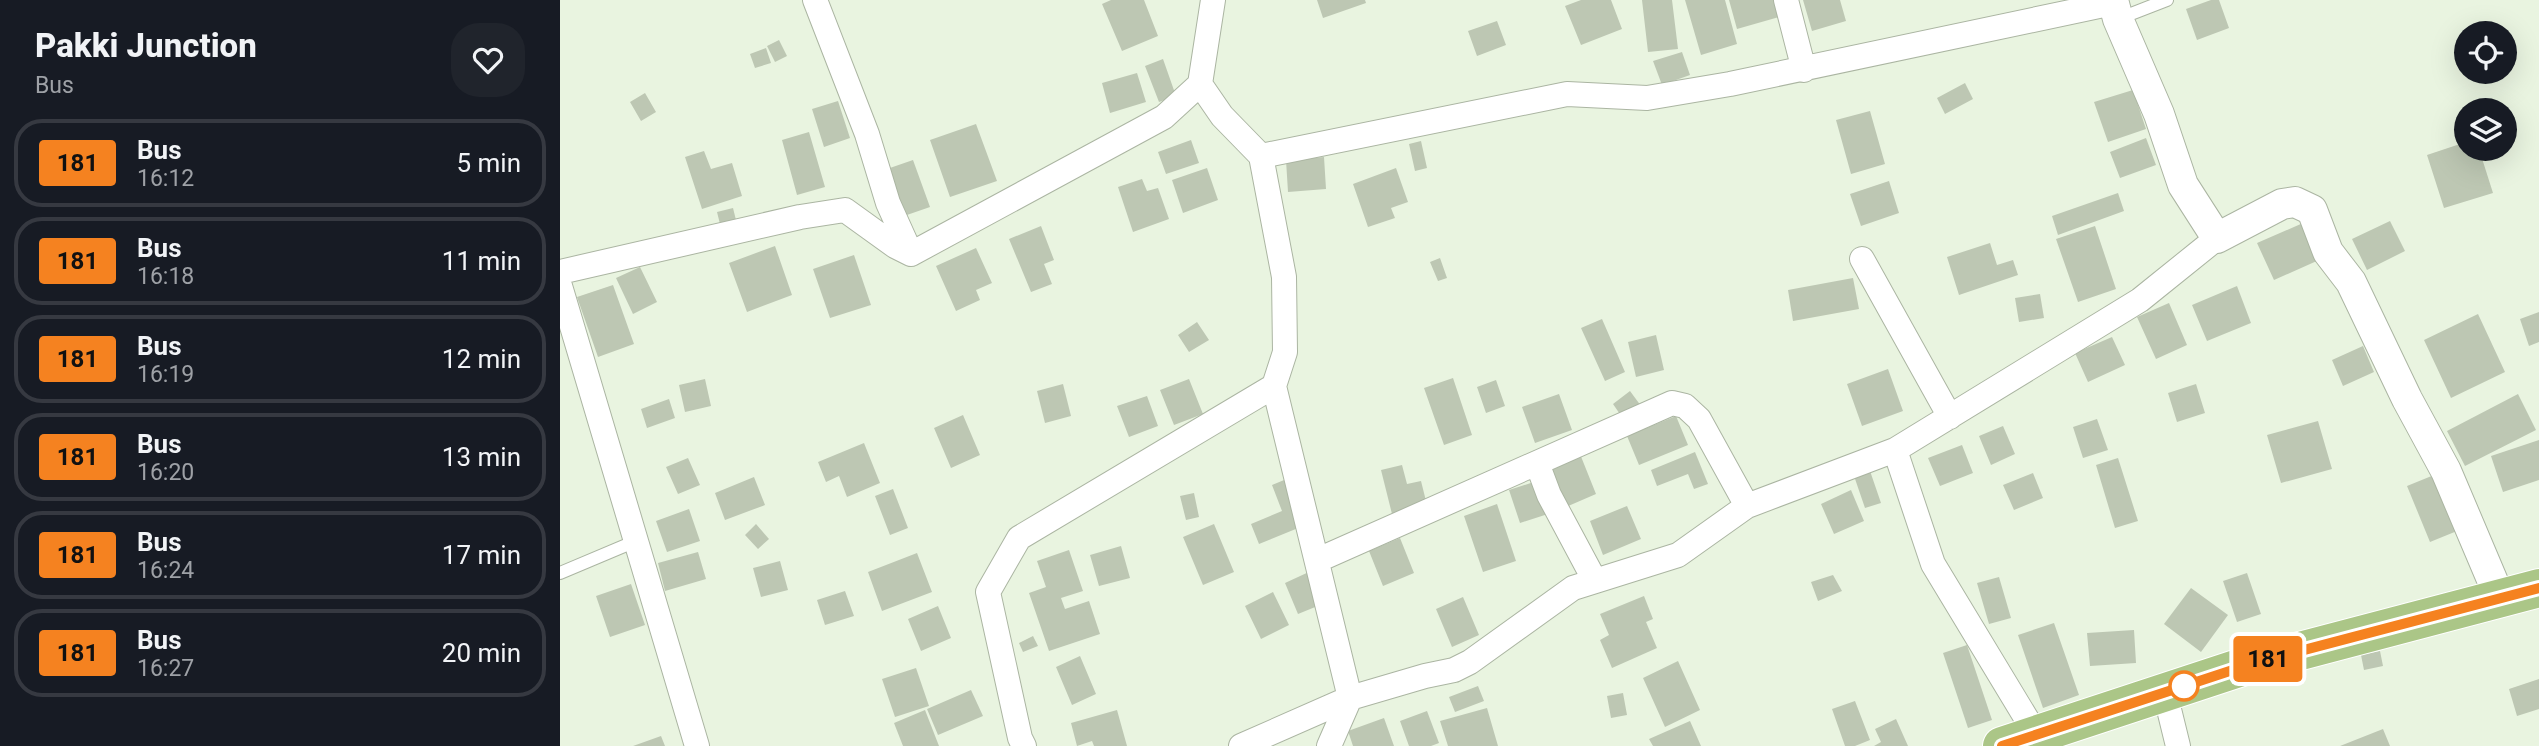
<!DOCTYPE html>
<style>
body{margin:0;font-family:Roboto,sans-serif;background:#20242c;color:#f1f3f6;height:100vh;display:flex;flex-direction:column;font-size:26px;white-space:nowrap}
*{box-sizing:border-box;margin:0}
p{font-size:23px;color:#9ea1a6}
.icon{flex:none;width:38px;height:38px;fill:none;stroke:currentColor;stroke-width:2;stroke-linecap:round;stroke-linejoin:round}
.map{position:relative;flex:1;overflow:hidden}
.side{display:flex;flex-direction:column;background:#171b24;width:560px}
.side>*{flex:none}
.badge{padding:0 14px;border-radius:5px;font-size:24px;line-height:46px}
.fabs{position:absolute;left:1894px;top:21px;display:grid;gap:14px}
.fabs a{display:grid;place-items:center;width:63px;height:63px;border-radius:50%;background:#171b24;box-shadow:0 7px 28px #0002;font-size:35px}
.map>.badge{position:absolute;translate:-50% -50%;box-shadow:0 0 0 4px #fff}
.round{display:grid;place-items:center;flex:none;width:74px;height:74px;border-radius:28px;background:#20242c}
.headline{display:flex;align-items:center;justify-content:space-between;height:119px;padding:0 35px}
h1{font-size:33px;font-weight:800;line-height:52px}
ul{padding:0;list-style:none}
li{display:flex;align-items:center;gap:21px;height:88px;margin:0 14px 10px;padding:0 21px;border:4px solid #363941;border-radius:28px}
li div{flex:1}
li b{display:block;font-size:26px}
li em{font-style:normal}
li .badge{min-width:77px;font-weight:700;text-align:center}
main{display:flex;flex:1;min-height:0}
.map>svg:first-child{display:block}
</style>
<main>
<section class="side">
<div class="headline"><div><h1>Pakki Junction</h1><p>Bus</p></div><a class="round"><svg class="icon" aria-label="heart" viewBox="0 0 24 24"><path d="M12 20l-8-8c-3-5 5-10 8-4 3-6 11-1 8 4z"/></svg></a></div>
<ul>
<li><span class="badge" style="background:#f58220;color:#111">181</span><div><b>Bus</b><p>16:12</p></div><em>5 min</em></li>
<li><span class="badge" style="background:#f58220;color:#111">181</span><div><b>Bus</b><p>16:18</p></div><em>11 min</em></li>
<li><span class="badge" style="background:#f58220;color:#111">181</span><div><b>Bus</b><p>16:19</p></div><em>12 min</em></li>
<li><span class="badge" style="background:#f58220;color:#111">181</span><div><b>Bus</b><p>16:20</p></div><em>13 min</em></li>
<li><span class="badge" style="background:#f58220;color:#111">181</span><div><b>Bus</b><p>16:24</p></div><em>17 min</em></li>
<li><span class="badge" style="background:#f58220;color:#111">181</span><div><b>Bus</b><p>16:27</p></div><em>20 min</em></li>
</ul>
</section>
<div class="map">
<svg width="1979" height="746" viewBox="0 0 1979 746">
<rect width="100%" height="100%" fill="#e9f4e0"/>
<path fill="#bdc7b3" d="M 551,0 L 584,0 L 598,36 L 562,51 L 542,4 Z
M 757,0 L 805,0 L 806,3 L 763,18 Z
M 1021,0 L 1051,0 L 1062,29 L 1021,45 L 1005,6 Z
M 1082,0 L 1112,0 L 1118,49 L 1088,52 Z
M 1125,0 L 1165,0 L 1177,44 L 1141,55 Z
M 1169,0 L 1214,0 L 1219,17 L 1177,29 Z
M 1243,0 L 1280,0 L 1286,21 L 1252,31 Z
M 1651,0 L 1659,0 L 1669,28 L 1637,40 L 1626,9 Z
M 937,21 L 946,45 L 917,56 L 908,31 Z
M 219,40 L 227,56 L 215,62 L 207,46 Z
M 206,48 L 211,63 L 195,68 L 190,54 Z
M 1122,52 L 1130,75 L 1102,85 L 1093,61 Z
M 603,59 L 616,96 L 599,102 L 585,66 Z
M 577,73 L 586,102 L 550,113 L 542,83 Z
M 1405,83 L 1413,99 L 1385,114 L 1377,98 Z
M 1573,90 L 1586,129 L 1548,142 L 1534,102 Z
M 85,93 L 96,112 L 81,121 L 70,102 Z
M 278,101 L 290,138 L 264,147 L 252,109 Z
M 1310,111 L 1325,164 L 1291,174 L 1276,120 Z
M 416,124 L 437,181 L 390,197 L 370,140 Z
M 249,132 L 265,187 L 237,195 L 222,140 Z
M 1586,138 L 1596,165 L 1560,178 L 1550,152 Z
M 631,140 L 639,163 L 606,174 L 598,152 Z
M 861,141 L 867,168 L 855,171 L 849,144 Z
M 1906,142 L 1906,149 L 1919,149 L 1933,193 L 1884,208 L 1867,155 Z
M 144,151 L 151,169 L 172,163 L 182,196 L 142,209 L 125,157 Z
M 764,157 L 766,189 L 728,192 L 726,160 Z
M 353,160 L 370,207 L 344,216 L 327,169 Z
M 647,168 L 658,200 L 623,213 L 612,180 Z
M 836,168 L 848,202 L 831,208 L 835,218 L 808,227 L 793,184 Z
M 582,179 L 587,191 L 598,188 L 609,219 L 573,232 L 558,187 Z
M 1329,181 L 1339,213 L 1301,226 L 1290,194 Z
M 1558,193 L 1564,211 L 1498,235 L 1492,216 Z
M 173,208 L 176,220 L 160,224 L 157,212 Z
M 1830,221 L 1845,251 L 1807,270 L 1792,239 Z
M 1743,223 L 1759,260 L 1714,280 L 1697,243 Z
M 481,226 L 494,260 L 484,264 L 492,284 L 471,292 L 449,239 Z
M 1535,226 L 1556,289 L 1518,302 L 1496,239 Z
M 1430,243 L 1437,265 L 1453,260 L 1458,275 L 1399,295 L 1387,257 Z
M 215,246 L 232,295 L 187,312 L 169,263 Z
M 416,248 L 432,283 L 416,290 L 420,300 L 396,311 L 376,266 Z
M 294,255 L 311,305 L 270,318 L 253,269 Z
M 880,258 L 887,278 L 878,281 L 870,262 Z
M 80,267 L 97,302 L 73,314 L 56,278 Z
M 1293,278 L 1299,309 L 1233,321 L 1228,290 Z
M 53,285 L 74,344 L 38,357 L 17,297 Z
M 1677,286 L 1691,323 L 1647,341 L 1632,305 Z
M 1480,294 L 1484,318 L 1459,322 L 1455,298 Z
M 1609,303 L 1627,345 L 1596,359 L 1577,317 Z
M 1979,312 L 1979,342 L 1969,346 L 1960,319 Z
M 1918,314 L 1945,372 L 1891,398 L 1864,340 Z
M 1042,319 L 1065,372 L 1045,381 L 1021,328 Z
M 637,322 L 649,340 L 629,352 L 618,335 Z
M 1096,335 L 1104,370 L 1076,377 L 1068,342 Z
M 1552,337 L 1565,365 L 1528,382 L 1515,353 Z
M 1803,346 L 1814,372 L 1783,386 L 1772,360 Z
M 1328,369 L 1343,411 L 1302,426 L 1287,384 Z
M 893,378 L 912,435 L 884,445 L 864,388 Z
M 145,379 L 151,406 L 125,412 L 119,385 Z
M 629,379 L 643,414 L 614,425 L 600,390 Z
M 936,380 L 945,406 L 926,413 L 917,387 Z
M 503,384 L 511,416 L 485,423 L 477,391 Z
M 1636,384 L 1645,413 L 1617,422 L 1608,393 Z
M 1070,391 L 1084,410 L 1066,423 L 1053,404 Z
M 999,394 L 1012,430 L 975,443 L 962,407 Z
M 1958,394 L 1976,430 L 1905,466 L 1887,431 Z
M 587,396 L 598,426 L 569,437 L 557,406 Z
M 109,399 L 115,418 L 87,428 L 81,409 Z
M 403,415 L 420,455 L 391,468 L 374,428 Z
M 1116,416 L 1128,445 L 1079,465 L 1067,436 Z
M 1537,419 L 1548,450 L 1523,458 L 1513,427 Z
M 1758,421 L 1772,469 L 1721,483 L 1707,435 Z
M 1443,426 L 1455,454 L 1431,465 L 1419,436 Z
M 1979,440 L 1979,480 L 1943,492 L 1931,456 Z
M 304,443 L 320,483 L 287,497 L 279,476 L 266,482 L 258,462 Z
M 1402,445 L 1413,473 L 1380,486 L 1368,458 Z
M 1135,452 L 1148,484 L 1134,489 L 1128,474 L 1097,486 L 1091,470 Z
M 1020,454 L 1036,494 L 999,510 L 982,470 Z
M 128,458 L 140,485 L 118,494 L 106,467 Z
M 1558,458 L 1578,521 L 1555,528 L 1536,465 Z
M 842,465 L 847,484 L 861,481 L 867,505 L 832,514 L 821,470 Z
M 1309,468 L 1321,503 L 1305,508 L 1293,473 Z
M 1473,473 L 1483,498 L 1454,510 L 1443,485 Z
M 1874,475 L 1897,531 L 1870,542 L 1847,486 Z
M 194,477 L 205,505 L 165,520 L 155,493 Z
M 729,478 L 748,524 L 699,544 L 691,524 L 722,511 L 712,485 Z
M 980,480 L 991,513 L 960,523 L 949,490 Z
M 333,489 L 348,528 L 330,535 L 315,496 Z
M 1291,490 L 1304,521 L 1274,534 L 1261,504 Z
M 634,493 L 639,517 L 626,520 L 620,496 Z
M 937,504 L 956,561 L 923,572 L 904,516 Z
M 1067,506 L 1081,539 L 1043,555 L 1030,521 Z
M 129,509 L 140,541 L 107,552 L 96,521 Z
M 196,524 L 209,539 L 198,549 L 185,535 Z
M 654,524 L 674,572 L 643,585 L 623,537 Z
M 840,538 L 854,573 L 823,586 L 809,551 Z
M 561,546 L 570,578 L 539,586 L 530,555 Z
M 509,550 L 523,591 L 501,598 L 505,609 L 529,601 L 540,634 L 489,651 L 469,593 L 486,587 L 477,561 Z
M 138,552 L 146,579 L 105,591 L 98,563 Z
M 357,553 L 372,592 L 322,611 L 308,572 Z
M 220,561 L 228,590 L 201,597 L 193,568 Z
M 751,571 L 765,603 L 738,614 L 725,583 Z
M 1687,573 L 1701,614 L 1677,622 L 1663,581 Z
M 1273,575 L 1282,591 L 1258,601 L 1251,582 Z
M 1439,577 L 1451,618 L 1429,624 L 1417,583 Z
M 71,584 L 85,625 L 50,637 L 36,596 Z
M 1631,588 L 1668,615 L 1641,652 L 1604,624 Z
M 285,591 L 294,616 L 265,625 L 257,600 Z
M 713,592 L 729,625 L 701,639 L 685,606 Z
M 1084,596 L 1093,619 L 1086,622 L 1097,648 L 1052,668 L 1040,640 L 1049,635 L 1040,614 Z
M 903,597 L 919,635 L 892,647 L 876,609 Z
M 378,606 L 391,638 L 361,651 L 348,619 Z
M 1494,623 L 1519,695 L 1483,708 L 1458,635 Z
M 1574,630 L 1576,663 L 1530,666 L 1527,633 Z
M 473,636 L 478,646 L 463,652 L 459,643 Z
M 1407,645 L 1432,720 L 1408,728 L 1383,653 Z
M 1820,651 L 1823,666 L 1804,670 L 1801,655 Z
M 520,656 L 536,694 L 512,705 L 496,667 Z
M 1118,661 L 1140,710 L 1105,727 L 1083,678 Z
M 356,668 L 369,706 L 335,717 L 322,679 Z
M 1979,679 L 1979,709 L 1957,716 L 1949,689 Z
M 918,686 L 924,701 L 895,712 L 889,697 Z
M 411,690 L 423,716 L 378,735 L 367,709 Z
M 1063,693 L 1067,715 L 1051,718 L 1047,696 Z
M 1295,701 L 1310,740 L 1295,746 L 1285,746 L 1272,709 Z
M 927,708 L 938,746 L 888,746 L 880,721 Z
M 365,710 L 379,746 L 343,746 L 334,723 Z
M 557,710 L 567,746 L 534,746 L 532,741 L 517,746 L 511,723 Z
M 867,711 L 879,743 L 871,746 L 849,746 L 840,721 Z
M 824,718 L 834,746 L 793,746 L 788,731 Z
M 1336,719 L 1348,746 L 1314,746 L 1321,742 L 1315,729 Z
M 1130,721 L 1141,746 L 1093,746 L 1089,739 Z
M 1823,729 L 1830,746 L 1780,746 Z
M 101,736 L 105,746 L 73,746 Z"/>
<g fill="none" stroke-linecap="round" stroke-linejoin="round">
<defs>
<path id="service" d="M 1558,19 L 1607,0
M 0,573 L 76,541"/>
<path id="minor" d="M 255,0 L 307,134 L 328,203 L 351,254
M 1226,0 L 1244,70
M 701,156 L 1007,94 L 1087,98 L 1170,84 L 1553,3
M 1302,259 L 1390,417
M 0,272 L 240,217 L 285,210 L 335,246 L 351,254 L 604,117 L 640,84
M 0,286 L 137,746
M 714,386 L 790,698 L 865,676 L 894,670 L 910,662 L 1013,588 L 1118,555 L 1187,506 L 1335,450 L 1580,300 L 1657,238
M 1335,450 L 1373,564 L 1477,736
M 977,463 L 989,495 L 1035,581
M 758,560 L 1112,403 L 1125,406 L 1139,419 L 1187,506
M 1605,693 L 1618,746
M 464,746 L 460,738 L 428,592 L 459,538 L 714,386 L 725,352 L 724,277 L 701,156 L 662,116 L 640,84 L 653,0
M 681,746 L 790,698
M 769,746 L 790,698"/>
<path id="tertiary" d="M 1553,0 L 1558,19 L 1599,114 L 1623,185 L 1657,238 L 1722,204 L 1735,202 L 1752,210 L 1768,252 L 1791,282 L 1847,399 L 1886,471 L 1939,596"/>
<path id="primary" d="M 1442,746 L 1691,664 L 1979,588"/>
</defs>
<use href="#service" stroke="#abb5a2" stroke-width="14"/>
<use href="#minor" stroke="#abb5a2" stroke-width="26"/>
<use href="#tertiary" stroke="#abb5a2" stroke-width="32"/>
<use href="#primary" stroke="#fff" stroke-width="40"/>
<use href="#service" stroke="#fff" stroke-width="12"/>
<use href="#minor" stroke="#fff" stroke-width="24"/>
<use href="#tertiary" stroke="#fff" stroke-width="30"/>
<use href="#primary" stroke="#abc687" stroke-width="38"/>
</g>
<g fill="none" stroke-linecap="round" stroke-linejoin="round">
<defs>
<path id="line" d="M 1442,746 L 1691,664 L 1979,588"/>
</defs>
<use href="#line" stroke="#fff" stroke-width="16"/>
<use href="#line" stroke="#f58220" stroke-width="10"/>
</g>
<circle fill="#fff" stroke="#f58220" stroke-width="3.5" cx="1624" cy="686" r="14"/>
</svg>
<div class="fabs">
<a><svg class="icon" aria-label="locate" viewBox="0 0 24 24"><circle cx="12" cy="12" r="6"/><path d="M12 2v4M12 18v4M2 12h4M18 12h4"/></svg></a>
<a><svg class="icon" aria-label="layers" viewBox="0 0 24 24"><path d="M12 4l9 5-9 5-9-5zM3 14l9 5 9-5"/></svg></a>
</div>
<b class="badge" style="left:1708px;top:659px;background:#f58220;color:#111">181</b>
</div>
</main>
